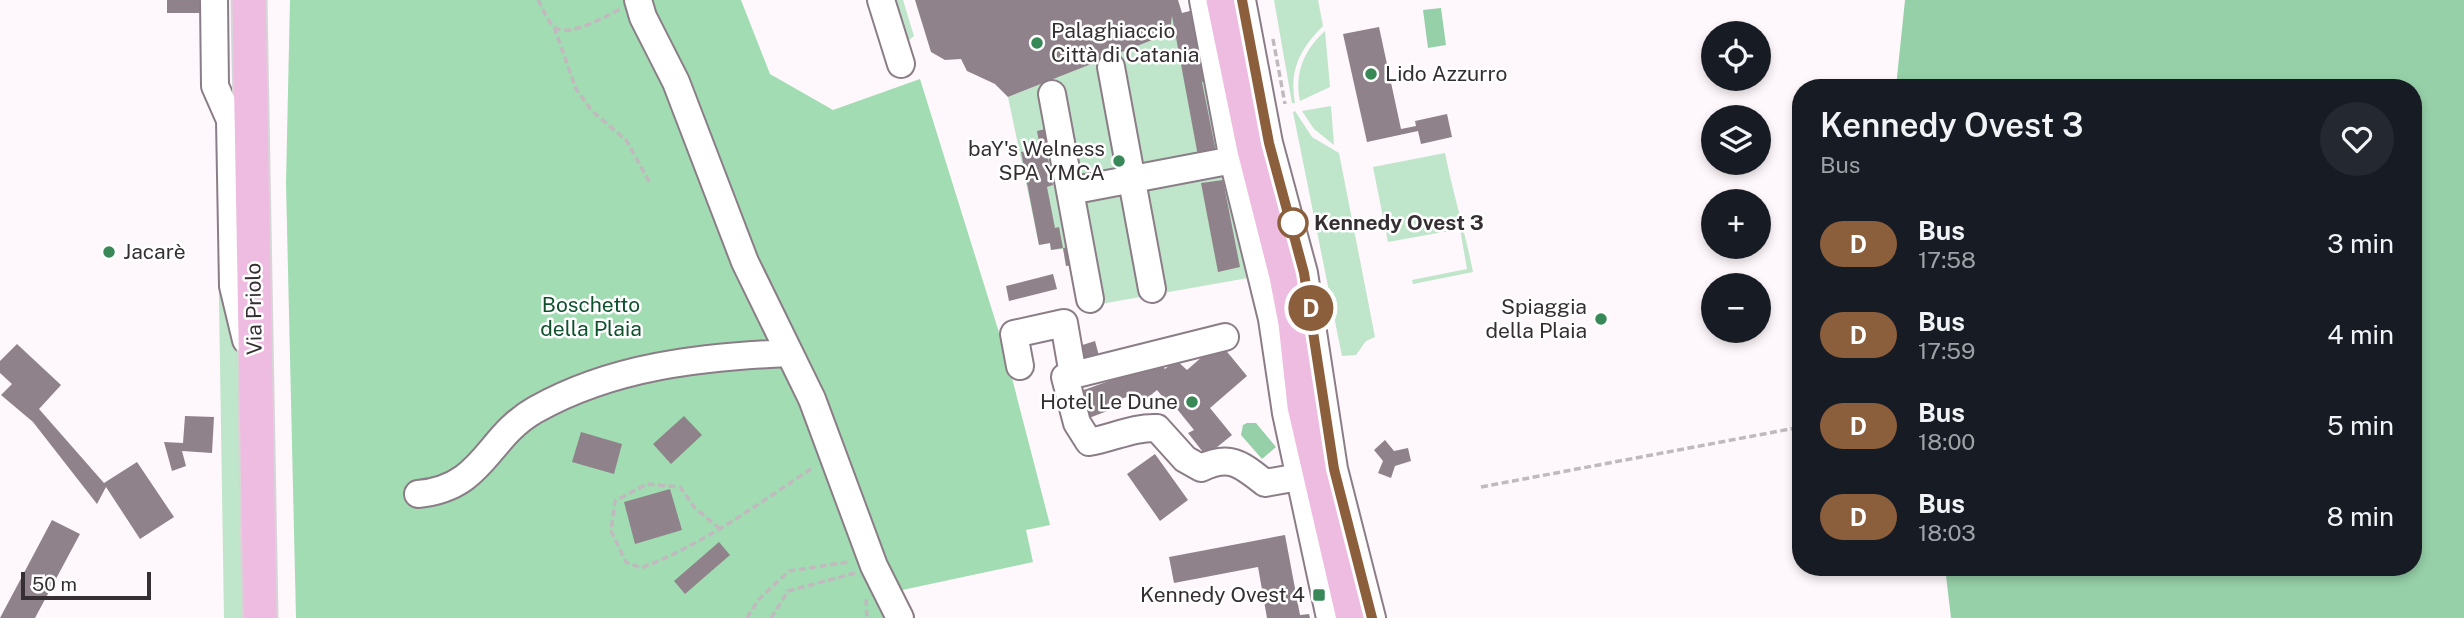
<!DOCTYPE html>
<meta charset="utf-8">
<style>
body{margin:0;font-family:"Public Sans",sans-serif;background:#242831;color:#f1f3f6;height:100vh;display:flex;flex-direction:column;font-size:26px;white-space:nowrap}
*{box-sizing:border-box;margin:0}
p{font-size:23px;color:#9ea1a6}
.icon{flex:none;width:38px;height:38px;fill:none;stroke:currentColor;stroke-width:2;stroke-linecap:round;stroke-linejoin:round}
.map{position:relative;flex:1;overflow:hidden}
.details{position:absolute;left:1792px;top:79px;width:630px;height:497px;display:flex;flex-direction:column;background:#171b24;border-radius:28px;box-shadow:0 4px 10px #0003}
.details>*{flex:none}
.badge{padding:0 14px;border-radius:23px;font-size:24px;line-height:46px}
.tools{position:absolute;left:1701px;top:21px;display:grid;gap:14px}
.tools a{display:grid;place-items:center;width:70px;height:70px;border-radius:50%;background:#171b24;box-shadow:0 4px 10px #0003;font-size:35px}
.scale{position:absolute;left:21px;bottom:18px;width:130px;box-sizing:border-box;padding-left:7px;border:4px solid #352f33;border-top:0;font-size:19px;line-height:24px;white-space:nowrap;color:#352f33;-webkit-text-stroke:5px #fff;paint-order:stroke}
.map>.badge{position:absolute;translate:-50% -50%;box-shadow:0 0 0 4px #fff}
.round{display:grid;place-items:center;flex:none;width:74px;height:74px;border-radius:37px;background:#242831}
.summary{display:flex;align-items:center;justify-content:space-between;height:119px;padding:0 28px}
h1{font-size:33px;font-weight:600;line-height:52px}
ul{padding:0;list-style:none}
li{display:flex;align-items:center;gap:21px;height:91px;padding:0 28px}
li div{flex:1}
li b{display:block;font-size:26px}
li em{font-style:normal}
li .badge{min-width:77px;font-weight:700;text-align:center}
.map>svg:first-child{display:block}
</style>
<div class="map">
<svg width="2464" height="618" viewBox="0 0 2464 618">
<rect width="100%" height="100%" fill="#fef7fb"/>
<path fill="#bfe5ca" d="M 890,0 L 903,0 L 914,36 L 903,45 Z
M 1274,0 L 1318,0 L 1323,26 C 1300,49 1289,70 1295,103 L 1292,103 Z
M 1194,10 L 1248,278 L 1078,308 L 1071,265 L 1066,266 L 1063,249 L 1051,250 L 1050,243 L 1039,245 L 1008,97 L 1170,33 L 1172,16 Z
M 1325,31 L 1330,87 L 1300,101 C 1294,73 1304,50 1325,31 Z
M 1331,106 L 1334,145 L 1314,129 L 1302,111 Z
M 216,109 L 223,124 L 228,287 L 241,368 L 246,618 L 224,618 Z
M 1295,111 L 1312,137 L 1339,153 L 1375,337 L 1366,341 L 1356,355 L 1342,356 L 1293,112 Z
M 1445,153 C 1453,194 1465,231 1473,272 L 1413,284 L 1412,280 L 1467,269 L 1460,229 L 1388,242 L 1373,167 Z"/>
<path fill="#a1dcb3" d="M 290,0 L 741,0 L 770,74 L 833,110 L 920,79 L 1006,355 L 1050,525 L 1026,530 L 1033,562 L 879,595 L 889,618 L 296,618 L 286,183 Z"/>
<path fill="#96d0a8" d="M 1905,0 L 2464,0 L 2464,618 L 1951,618 L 1945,567 L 2413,567 L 2413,88 L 1896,87 Z
M 1441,8 L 1446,45 L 1428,48 L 1423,10 Z
M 1247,423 L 1256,423 L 1276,447 L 1262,459 L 1241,435 L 1243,425 Z"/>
<path fill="#90828b" d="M 167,0 L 209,0 L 209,13 L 167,13 Z
M 915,0 L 1178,0 L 1182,13 L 1194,10 L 1206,81 L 1202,82 L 1216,152 L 1198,156 L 1172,16 L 1170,33 L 1008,97 L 995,84 L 967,71 L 961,59 L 945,60 L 931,52 Z
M 1379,27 L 1401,129 L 1416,126 L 1415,121 L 1447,114 L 1452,137 L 1421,144 L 1418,131 L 1367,142 L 1343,34 Z
M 1050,101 L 1058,145 L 1046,147 L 1053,185 L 1047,187 L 1055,228 L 1059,227 L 1063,248 L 1051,250 L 1050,243 L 1039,245 L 1021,152 L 1040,148 L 1037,131 L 1045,129 L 1040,103 Z
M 1223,180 L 1240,267 L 1218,272 L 1201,183 Z
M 1077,246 L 1072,265 L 1066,266 L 1063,248 Z
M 1053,274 L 1057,289 L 1009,301 L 1006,286 Z
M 1095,341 L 1101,363 L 1077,369 L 1073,348 Z
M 1219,342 L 1247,376 L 1210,408 L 1232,435 L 1206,456 L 1188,433 L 1194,430 L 1173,404 L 1171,407 L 1157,390 L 1146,399 L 1138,393 L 1107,404 L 1110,410 L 1089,418 L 1078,392 L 1126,375 L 1154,356 L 1165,369 L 1176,360 L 1187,370 Z
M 17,344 L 61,385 L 39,409 L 104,483 L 137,462 L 174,517 L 140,539 L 106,487 L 97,504 L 33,422 L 1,395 L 12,384 L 0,373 L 0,361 Z
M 185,416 L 214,417 L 212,453 L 182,451 L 186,466 L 172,471 L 164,442 L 183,443 Z
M 684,416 L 702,435 L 671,464 L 653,444 Z
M 581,432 L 622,444 L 614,474 L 572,462 Z
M 1385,440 L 1394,451 L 1408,448 L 1411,461 L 1395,466 L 1391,478 L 1378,473 L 1383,461 L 1374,450 Z
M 1155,454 L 1188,500 L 1160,521 L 1127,474 Z
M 670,489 L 682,530 L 635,544 L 624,502 Z
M 52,520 L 80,534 L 35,618 L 0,618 Z
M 1285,535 L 1300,615 L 1309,614 L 1310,618 L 1267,618 L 1258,567 L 1174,583 L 1169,557 Z
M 719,542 L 730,555 L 685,594 L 674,581 Z"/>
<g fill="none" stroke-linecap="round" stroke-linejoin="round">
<defs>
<path id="minor" d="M 214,0 L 215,86 L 230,120 L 233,286 L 246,340
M 638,0 L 643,17 L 676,82 L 745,262 L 812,399 L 874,566 L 900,618
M 881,0 L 901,64
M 1203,0 L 1233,160 L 1272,319 L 1286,413 L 1330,618
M 1242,0 L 1269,143 L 1304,273 L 1334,469 L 1372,618
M 1111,67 L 1152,289
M 1052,94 L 1070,191
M 1090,299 L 1070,191 L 1233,160
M 1020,366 L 1014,334 L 1064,323 L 1073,375 L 1065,377 L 1077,423 L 1089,442 C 1113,438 1133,427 1157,428 L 1185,459 L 1201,468 C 1230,454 1241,464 1265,483 L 1299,477
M 1073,375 L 1225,337
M 418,494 C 484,488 486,438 535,410 C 613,366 701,357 788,353"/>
<path id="major" d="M 249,0 L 260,618
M 1223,0 L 1254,150 L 1286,276 L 1295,323 L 1304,406 L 1353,618"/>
</defs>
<use href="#minor" stroke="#8b7d87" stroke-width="30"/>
<use href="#major" stroke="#d7d5d6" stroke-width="37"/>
<path stroke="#c0babe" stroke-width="3.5" stroke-dasharray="7 3.5" stroke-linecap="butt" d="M 538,0 C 543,9 548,23 556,28 C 570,37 607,16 620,9
M 554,27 L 576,89 L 592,111 L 626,140 L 650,183
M 1273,39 L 1285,104
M 1481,487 L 1801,427
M 720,529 L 695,508 L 680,487 L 647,484 L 615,501 L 611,531 L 626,562 L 641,568 C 704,544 758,504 814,467
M 866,599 L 867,618
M 747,618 L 758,600 L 789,571 L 849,562
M 771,618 L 788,591 L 855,573"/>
<use href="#minor" stroke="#fff" stroke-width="26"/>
<use href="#major" stroke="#efbce1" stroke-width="33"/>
</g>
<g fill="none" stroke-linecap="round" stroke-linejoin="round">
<defs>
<path id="line" d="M 1242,0 L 1269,143 L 1304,273 L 1334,469 L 1372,618"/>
</defs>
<use href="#line" stroke="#fff" stroke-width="16"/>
<use href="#line" stroke="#8b5e3c" stroke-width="10"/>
</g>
<g fill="#398858" stroke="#fff" stroke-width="2.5">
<circle cx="1037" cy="43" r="7"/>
<circle cx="1371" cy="74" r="7"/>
<circle cx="1119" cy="161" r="7"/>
<circle cx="109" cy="252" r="7"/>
<circle cx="1601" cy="319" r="7"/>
<circle cx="1192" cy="402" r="7"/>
<rect x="1312" y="588" width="14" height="14" rx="3.5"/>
</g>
<circle fill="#fff" stroke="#8b5e3c" stroke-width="3.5" cx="1293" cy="223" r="14"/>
<g text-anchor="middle" stroke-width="5" stroke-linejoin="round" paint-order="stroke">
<g font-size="21" fill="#352f33" stroke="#fff" text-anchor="end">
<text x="1051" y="38" text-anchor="start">Palaghiaccio<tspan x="1051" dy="24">Città di Catania</tspan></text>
<text x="1385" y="81" text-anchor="start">Lido Azzurro</text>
<text x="1105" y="156">baY's Welness<tspan x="1105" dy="24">SPA YMCA</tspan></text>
<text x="123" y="259" text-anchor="start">Jacarè</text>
<text x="1587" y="314">Spiaggia<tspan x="1587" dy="24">della Plaia</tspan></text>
<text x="1178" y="409">Hotel Le Dune</text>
<text x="1305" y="602">Kennedy Ovest 4</text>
</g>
<g font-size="21" font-weight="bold" fill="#352f33" stroke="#fff" text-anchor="start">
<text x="1314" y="230">Kennedy Ovest 3</text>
</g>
<g font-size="21" fill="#0d512d" stroke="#fff">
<text x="591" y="312">Boschetto<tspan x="591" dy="24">della Plaia</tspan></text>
</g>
<g font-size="21" fill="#352f33" stroke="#fff">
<text transform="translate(254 309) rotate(-91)" y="7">Via Priolo</text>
</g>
</g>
</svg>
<div class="tools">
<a><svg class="icon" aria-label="locate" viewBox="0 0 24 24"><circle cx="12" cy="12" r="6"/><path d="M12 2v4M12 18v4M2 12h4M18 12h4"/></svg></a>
<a><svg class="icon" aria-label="layers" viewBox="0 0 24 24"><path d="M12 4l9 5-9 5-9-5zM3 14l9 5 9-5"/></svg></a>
<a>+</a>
<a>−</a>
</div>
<div class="scale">50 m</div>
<b class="badge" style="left:1311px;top:308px;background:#8b5e3c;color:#fff">D</b>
<section class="details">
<div class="summary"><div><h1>Kennedy Ovest 3</h1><p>Bus</p></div><a class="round"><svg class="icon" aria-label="heart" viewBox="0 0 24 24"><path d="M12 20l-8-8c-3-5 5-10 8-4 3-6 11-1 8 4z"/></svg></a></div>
<ul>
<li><span class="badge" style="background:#8b5e3c;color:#fff">D</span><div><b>Bus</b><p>17:58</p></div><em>3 min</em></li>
<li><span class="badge" style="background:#8b5e3c;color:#fff">D</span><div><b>Bus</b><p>17:59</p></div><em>4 min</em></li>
<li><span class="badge" style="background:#8b5e3c;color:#fff">D</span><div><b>Bus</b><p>18:00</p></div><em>5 min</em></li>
<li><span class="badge" style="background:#8b5e3c;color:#fff">D</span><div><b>Bus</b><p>18:03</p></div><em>8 min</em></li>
</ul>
</section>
</div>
